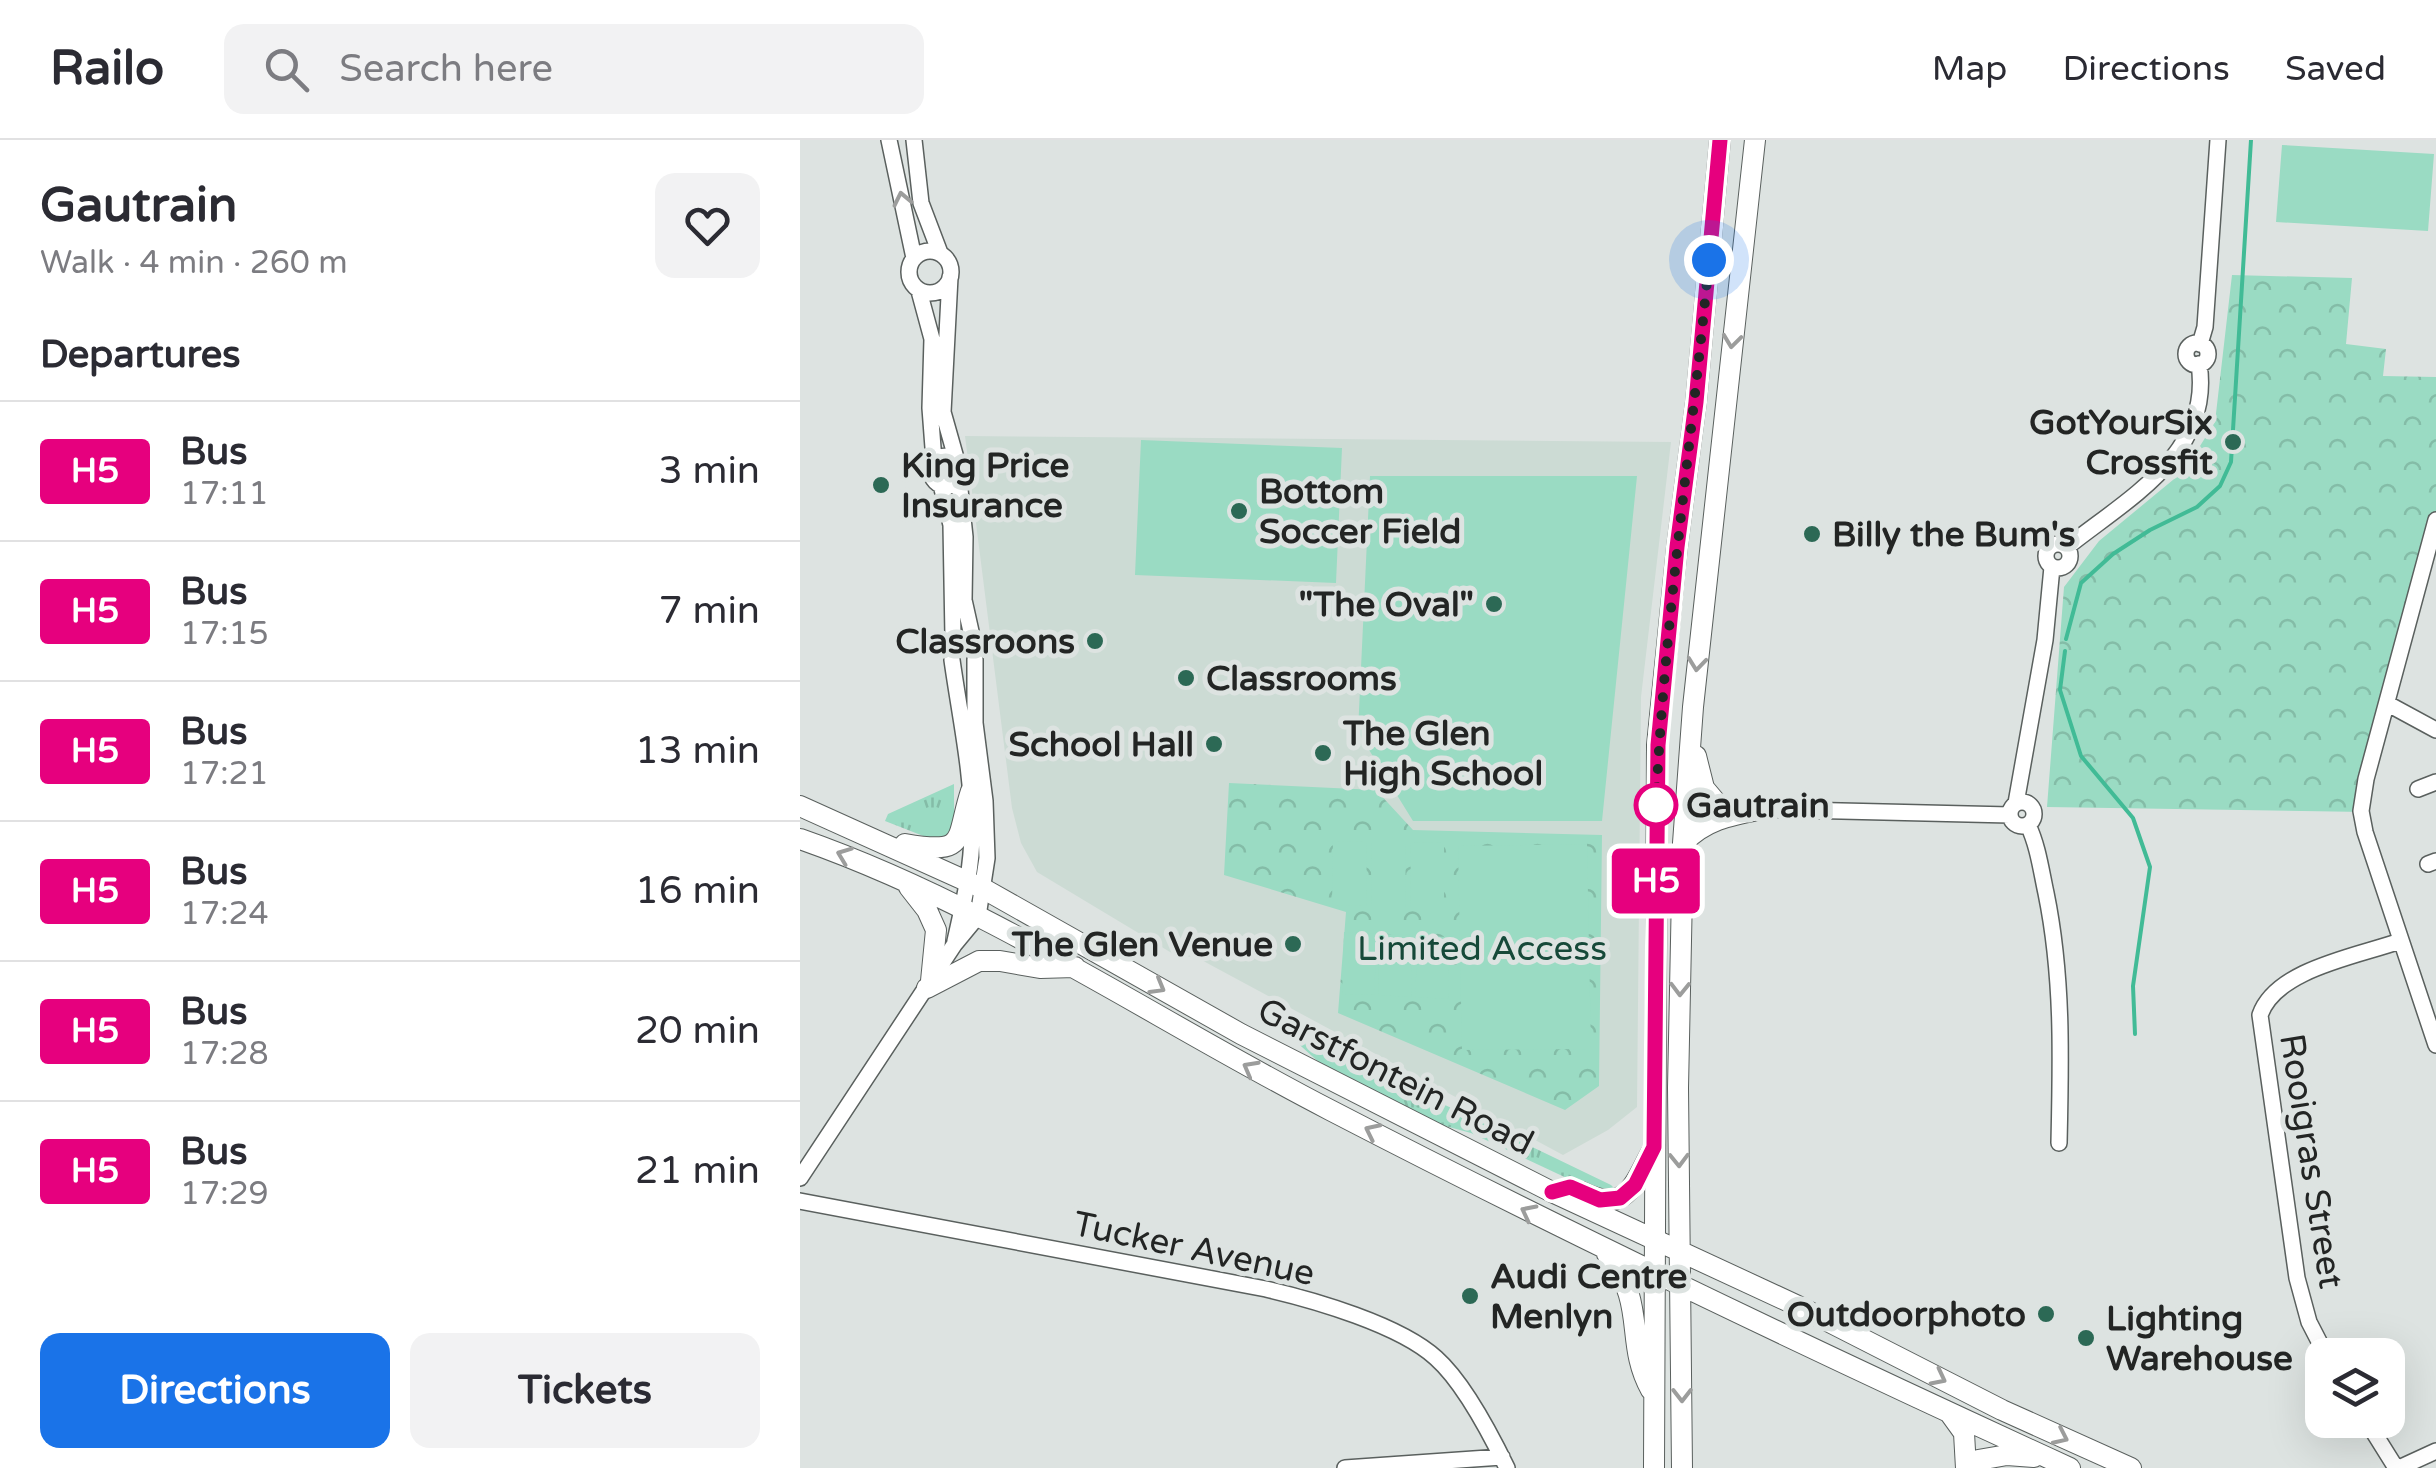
<!DOCTYPE html>
<meta charset="utf-8">
<style>
body{margin:0;font-family:"Varela Round",sans-serif;background:#f2f2f3;color:#2b2b33;height:100vh;display:flex;flex-direction:column;font-size:38px;white-space:nowrap}
*{box-sizing:border-box;margin:0}
p{font-size:32px;color:#7c7c81}
.icon{flex:none;width:55px;height:55px;fill:none;stroke:currentColor;stroke-width:2;stroke-linecap:round;stroke-linejoin:round}
.map{position:relative;flex:1;overflow:hidden}
.panel{display:flex;flex-direction:column;background:#fff;width:800px}
.panel>*{flex:none}
.badge{padding:0 20px;border-radius:8px;font-size:35px;line-height:65px}
.controls{position:absolute;left:1505px;top:1198px;display:grid;gap:20px}
.controls a{display:grid;place-items:center;width:100px;height:100px;border-radius:20px;background:#fff;box-shadow:0 10px 40px #0002;font-size:50px}
.you{position:absolute;width:50px;height:50px;margin:-25px;border:8px solid #fff;border-radius:50%;background:#1a73e8;box-shadow:0 0 0 15px #1a73e833}
.map>.badge{position:absolute;translate:-50% -50%;box-shadow:0 0 0 5px #fff}
h2{padding:0 40px;font-size:38px;line-height:90px}
.round{display:grid;place-items:center;flex:none;width:105px;height:105px;border-radius:20px;background:#f2f2f3}
.headline{display:flex;align-items:center;justify-content:space-between;height:170px;padding:0 40px}
h1{font-size:48px;font-weight:700;line-height:75px}
.button{display:flex;gap:20px;margin-top:auto;padding:20px 40px}
.button a{flex:1;height:115px;border-radius:20px;background:#1a73e8;color:#fff;font-size:40px;font-weight:700;line-height:115px;text-align:center}
.button a+a{background:#f2f2f3;color:#2b2b33}
ul{padding:0;list-style:none}
li{display:flex;align-items:center;gap:30px;height:140px;padding:0 40px;border-top:2px solid #e1e1e2}
li div{flex:1}
li b{display:block;font-size:38px}
li em{font-style:normal}
li .badge{min-width:110px;font-weight:700;text-align:center}
header{display:flex;align-items:center;gap:60px;box-sizing:border-box;height:140px;padding:0 50px;background:#fff;border-bottom:2px solid #e1e1e2}
header strong{font-size:48px}
nav{display:flex;gap:55px;margin-inline-start:auto;font-size:35px}
.search{width:700px;height:90px;background:#f2f2f3;display:flex;align-items:center;gap:25px;box-sizing:border-box;padding:0 35px;border-radius:20px;color:#7c7c81;font-size:38px}
main{display:flex;flex:1;min-height:0}
.map>svg:first-child{display:block}
</style>
<header>
<strong>Railo</strong>
<div class="search"><svg class="icon" aria-label="search" viewBox="0 0 24 24"><circle cx="10" cy="10" r="6"/><path d="M15 15l6 6"/></svg>Search here</div>
<nav><a>Map</a><a>Directions</a><a>Saved</a></nav>
</header>
<main>
<section class="panel">
<div class="headline"><div><h1>Gautrain</h1><p>Walk · 4 min · 260 m</p></div><a class="round"><svg class="icon" aria-label="heart" viewBox="0 0 24 24"><path d="M12 20l-8-8c-3-5 5-10 8-4 3-6 11-1 8 4z"/></svg></a></div>
<h2>Departures</h2>
<ul>
<li><span class="badge" style="background:#e6007e;color:#fff">H5</span><div><b>Bus</b><p>17:11</p></div><em>3 min</em></li>
<li><span class="badge" style="background:#e6007e;color:#fff">H5</span><div><b>Bus</b><p>17:15</p></div><em>7 min</em></li>
<li><span class="badge" style="background:#e6007e;color:#fff">H5</span><div><b>Bus</b><p>17:21</p></div><em>13 min</em></li>
<li><span class="badge" style="background:#e6007e;color:#fff">H5</span><div><b>Bus</b><p>17:24</p></div><em>16 min</em></li>
<li><span class="badge" style="background:#e6007e;color:#fff">H5</span><div><b>Bus</b><p>17:28</p></div><em>20 min</em></li>
<li><span class="badge" style="background:#e6007e;color:#fff">H5</span><div><b>Bus</b><p>17:29</p></div><em>21 min</em></li>
</ul>
<div class="button"><a>Directions</a><a>Tickets</a></div>
</section>
<div class="map">
<svg width="1636" height="1328" viewBox="0 0 1636 1328">
<defs>
<pattern id="grass-tufts" width="24" height="20" patternUnits="userSpaceOnUse" patternTransform="scale(2.5)"><rect width="24" height="20" fill="#9adbc3"/><path d="M3 7l-1-3M5 7V3M7 7l1-3M15 17l-1-3M17 17v-4M19 17l1-3" fill="none" stroke="#84bca7"/></pattern>
<pattern id="forest-crowns" width="20" height="18" patternUnits="userSpaceOnUse" patternTransform="scale(2.5)"><rect width="20" height="18" fill="#9adbc3"/><path d="M2 6a3 3 0 1 1 6 0M12 15a3 3 0 1 1 6 0" fill="none" stroke="#84bca7"/></pattern>
</defs>
<rect width="100%" height="100%" fill="#dde3e1"/>
<path fill="#ccdbd4" d="M 165,296 L 871,302 L 841,557 L 837,967 L 808,990 L 763,1015 L 394,816 L 380,818 L 237,732 L 221,703 L 212,668 Z"/>
<path fill="url(#grass-tufts)" d="M 154,644 L 154,683 L 146,696 L 131,699 L 85,681 L 88,674 Z
M 483,876 L 506,898 L 811,1045 L 818,1052 L 805,1056 L 671,993 L 634,983 L 523,926 L 471,879 Z"/>
<path fill="url(#forest-crowns)" d="M 1432,135 L 1552,138 L 1546,204 L 1586,209 L 1583,236 L 1636,237 L 1636,398 L 1565,672 L 1247,667 L 1264,447 L 1299,401 L 1385,330 L 1415,282 Z
M 429,643 L 576,650 L 613,690 L 802,695 L 799,946 L 765,970 L 538,873 L 546,772 L 424,735 Z"/>
<path fill="#9adbc3" d="M 1482,5 L 1634,14 L 1628,91 L 1476,82 Z
M 341,300 L 542,308 L 536,443 L 335,435 Z
M 570,336 L 837,336 L 802,681 L 613,681 L 558,592 Z
M 533,701 L 567,702 L 566,766 L 532,765 Z
M 611,702 L 644,703 L 644,767 L 610,767 Z
M 572,703 L 606,703 L 605,767 L 571,767 Z
M 787,704 L 791,909 L 662,910 L 658,706 Z
M 544,792 L 577,794 L 574,855 L 542,854 Z
M 580,794 L 613,795 L 611,857 L 578,855 Z
M 618,796 L 650,797 L 648,859 L 615,857 Z"/>
<g fill="none" stroke-linecap="round" stroke-linejoin="round">
<path stroke="#41bb96" stroke-width="4" d="M 1266,499 L 1281,443 L 1313,414 L 1350,390 L 1397,367 L 1420,346 L 1431,322 L 1451,0
M 1265,511 L 1260,550 L 1281,616 L 1333,678 L 1350,727 L 1333,846 L 1335,894"/>
<defs>
<path id="minor" d="M 89,0 L 114,118
M 114,0 L 121,63 L 140,113
M109 132a21 21 0 1 1 42 0a21 21 0 1 1-42 0Z
M 150,137 L 143,272 L 156,318
M 119,151 L 132,199 L 130,268 L 134,321
M1386 214a11 11 0 1 1 22 0a11 11 0 1 1-22 0Z
M 1400,204 L 1405,187 L 1418,0
M131 331a15 15 0 1 1 30 0a15 15 0 1 1-30 0Z
M 159,340 L 165,397 L 164,460 L 172,496
M 141,345 L 151,385 L 153,497
M 1636,380 L 1566,639 L 1561,671 L 1565,692 L 1636,905
M1246 416a12 12 0 1 1 24 0a12 12 0 1 1-24 0Z
M 1267,407 C 1327,359 1413,314 1399,224
M 152,520 C 160,577 173,635 172,692 C 172,729 163,765 155,801
M 1588,564 L 1636,590
M 1618,649 L 1636,642
M1210 674a12 12 0 1 1 24 0a12 12 0 1 1-24 0Z
M 1216,663 L 1245,500 L 1252,427
M 954,669 L 1210,675
M 1228,685 C 1238,706 1241,730 1246,753 C 1263,836 1261,918 1259,1003
M 1628,724 L 1636,721
M 0,1038 L 154,805 L 178,776 L 187,718 L 185,661 L 175,583 L 175,519
M 0,1061 L 466,1149 C 514,1160 600,1185 636,1218 C 663,1242 691,1295 707,1328
M 1526,1215 L 1509,1182 L 1497,1138 L 1460,875 C 1476,829 1558,816 1600,801
M 1566,1280 L 1596,1328
M 545,1328 L 702,1317
M 1599,1328 L 1636,1311"/>
<path id="major" d="M 896,616 L 904,648 L 920,667
M 0,666 L 184,749 L 441,894 L 752,1052 L 998,1166 L 1202,1270 L 1331,1328
M 0,699 C 189,765 353,879 530,970 C 773,1096 1021,1214 1270,1328
M 883,703 C 906,679 932,675 963,669
M 105,704 C 169,715 155,700 171,651
M 109,747 L 127,770 L 136,790 L 131,841
M 127,848 L 179,821 L 200,821 L 240,828 L 275,827
M 782,1052 C 826,1074 833,1046 851,1013
M 807,1114 C 848,1165 824,1201 851,1250
M 1151,1275 L 1164,1293 L 1166,1328
M 1178,1320 L 1207,1315 L 1234,1317
M 854,1328 L 857,605 L 877,407 L 896,262 L 920,0
M 882,1328 L 878,948 L 883,703 L 893,567 L 955,0"/>
</defs>
<use href="#minor" stroke="#5a605e" stroke-width="18"/>
<use href="#major" stroke="#5a605e" stroke-width="22"/>
<use href="#minor" stroke="#fff" stroke-width="15"/>
<use href="#major" stroke="#fff" stroke-width="20"/>
</g>
<defs><path id="oneway-chevron" d="M-2-3.5L2.5 0L-2 3.5" fill="none" stroke-width="1.6" stroke-linecap="round" stroke-linejoin="round" transform="scale(2.5)"/></defs>
<g stroke="#9c9d9c">
<use href="#oneway-chevron" transform="translate(102 59) rotate(-102)"/>
<use href="#oneway-chevron" transform="translate(932 201) rotate(97)"/>
<use href="#oneway-chevron" transform="translate(897 524) rotate(96)"/>
<use href="#oneway-chevron" transform="translate(44 715) rotate(-159)"/>
<use href="#oneway-chevron" transform="translate(358 847) rotate(30)"/>
<use href="#oneway-chevron" transform="translate(880 849) rotate(91)"/>
<use href="#oneway-chevron" transform="translate(450 928) rotate(-151)"/>
<use href="#oneway-chevron" transform="translate(572 991) rotate(-154)"/>
<use href="#oneway-chevron" transform="translate(879 1020) rotate(89)"/>
<use href="#oneway-chevron" transform="translate(728 1072) rotate(-153)"/>
<use href="#oneway-chevron" transform="translate(1139 1238) rotate(27)"/>
<use href="#oneway-chevron" transform="translate(882 1255) rotate(90)"/>
<use href="#oneway-chevron" transform="translate(1261 1297) rotate(25)"/>
</g>
<g fill="none" stroke-linecap="round" stroke-linejoin="round">
<defs>
<path id="line" d="M 752,1052 L 770,1047 L 800,1060 L 820,1058 L 835,1045 L 854,1007 L 858,605 L 877,407 L 896,262 L 920,0"/>
</defs>
<use href="#line" stroke="#fff" stroke-width="22"/>
<use href="#line" stroke="#e6007e" stroke-width="15"/>
<path stroke="#232524" stroke-width="10" stroke-dasharray="0 18" d="M 856,665 C 864,484 892,302 909,120"/>
</g>
<g fill="#2c6955" stroke="#dde3e1" stroke-width="4">
<circle cx="1433" cy="302" r="10"/>
<circle cx="81" cy="345" r="10"/>
<circle cx="439" cy="371" r="10"/>
<circle cx="1012" cy="394" r="10"/>
<circle cx="694" cy="464" r="10"/>
<circle cx="295" cy="501" r="10"/>
<circle cx="386" cy="538" r="10"/>
<circle cx="414" cy="604" r="10"/>
<circle cx="523" cy="613" r="10"/>
<circle cx="493" cy="804" r="10"/>
<circle cx="670" cy="1156" r="10"/>
<circle cx="1246" cy="1174" r="10"/>
<circle cx="1286" cy="1198" r="10"/>
</g>
<circle fill="#fff" stroke="#e6007e" stroke-width="5" cx="856" cy="665" r="20"/>
<g text-anchor="middle" stroke-width="10" stroke-linejoin="round" paint-order="stroke">
<g font-size="35" font-weight="bold" fill="#232524" stroke="#dde3e1" text-anchor="start">
<text x="1413" y="294" text-anchor="end">GotYourSix<tspan x="1413" dy="40">Crossfit</tspan></text>
<text x="101" y="337">King Price<tspan x="101" dy="40">Insurance</tspan></text>
<text x="459" y="363">Bottom<tspan x="459" dy="40">Soccer Field</tspan></text>
<text x="1032" y="406">Billy the Bum's</text>
<text x="674" y="476" text-anchor="end">"The Oval"</text>
<text x="275" y="513" text-anchor="end">Classroons</text>
<text x="406" y="550">Classrooms</text>
<text x="543" y="605">The Glen<tspan x="543" dy="40">High School</tspan></text>
<text x="394" y="616" text-anchor="end">School Hall</text>
<text x="473" y="816" text-anchor="end">The Glen Venue</text>
<text x="690" y="1148">Audi Centre<tspan x="690" dy="40">Menlyn</tspan></text>
<text x="1226" y="1186" text-anchor="end">Outdoorphoto</text>
<text x="1306" y="1190">Lighting<tspan x="1306" dy="40">Warehouse</tspan></text>
</g>
<g font-size="35" font-weight="bold" fill="#232524" stroke="#dde3e1" text-anchor="start">
<text x="886" y="677">Gautrain</text>
</g>
<g font-size="35" fill="#164939" stroke="#dde3e1">
<text x="682" y="820">Limited Access</text>
</g>
<g font-size="35" fill="#232524" stroke="#dde3e1">
<text transform="translate(596 936) rotate(27)" y="12">Garstfontein Road</text>
<text transform="translate(1512 1021) rotate(81)" y="12">Rooigras Street</text>
<text transform="translate(394 1108) rotate(12)" y="12">Tucker Avenue</text>
</g>
</g>
</svg>
<div class="controls">
<a><svg class="icon" aria-label="layers" viewBox="0 0 24 24"><path d="M12 4l9 5-9 5-9-5zM3 14l9 5 9-5"/></svg></a>
</div>
<div class="you" style="left:909px;top:120px"></div>
<b class="badge" style="left:856px;top:741px;background:#e6007e;color:#fff">H5</b>
</div>
</main>
